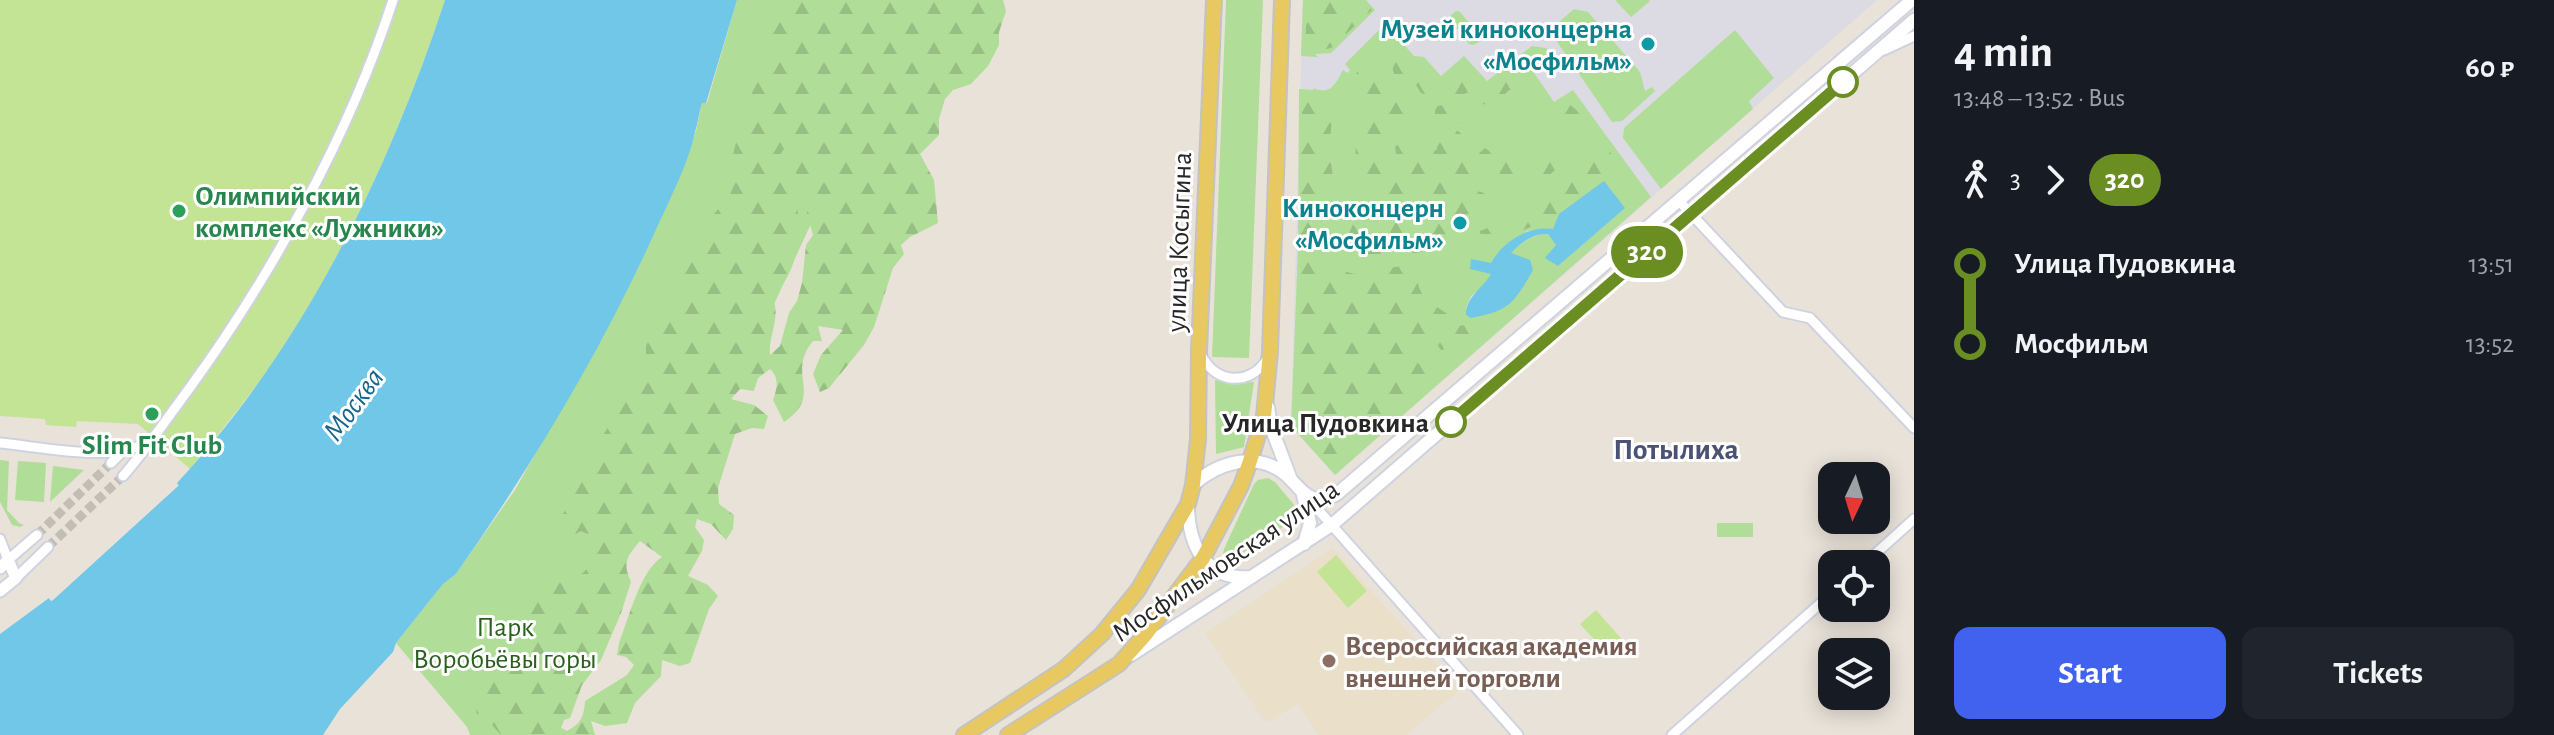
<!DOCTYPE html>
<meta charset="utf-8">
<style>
body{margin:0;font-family:"Alegreya Sans",sans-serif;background:#20242c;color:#f1f3f6;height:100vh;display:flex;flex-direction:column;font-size:30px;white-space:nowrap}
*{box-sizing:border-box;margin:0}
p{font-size:26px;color:#9ea1a6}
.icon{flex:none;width:44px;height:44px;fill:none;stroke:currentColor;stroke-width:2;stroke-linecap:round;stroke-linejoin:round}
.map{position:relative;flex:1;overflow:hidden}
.details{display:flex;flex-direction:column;background:#171b24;width:640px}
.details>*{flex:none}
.badge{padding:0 16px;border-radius:26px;font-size:28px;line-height:52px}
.needle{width:52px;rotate:184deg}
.buttons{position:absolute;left:1818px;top:462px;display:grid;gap:16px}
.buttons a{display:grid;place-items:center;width:72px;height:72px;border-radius:16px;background:#171b24;box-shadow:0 4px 20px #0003;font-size:40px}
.map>.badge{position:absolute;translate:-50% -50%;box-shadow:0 0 0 4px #fff}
.legs{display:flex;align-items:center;gap:12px;height:88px;padding:0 40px;font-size:26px}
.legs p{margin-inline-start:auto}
.summary{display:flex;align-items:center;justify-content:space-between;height:136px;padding:0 40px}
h1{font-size:44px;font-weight:700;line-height:60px}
.button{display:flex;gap:16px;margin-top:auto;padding:16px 40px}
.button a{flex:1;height:92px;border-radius:16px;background:#4161ef;color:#fff;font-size:32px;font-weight:700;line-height:92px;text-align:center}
.button a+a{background:#20242c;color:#f1f3f6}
ul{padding:0 40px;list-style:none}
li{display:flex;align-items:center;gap:28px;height:80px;font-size:30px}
li i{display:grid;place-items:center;width:12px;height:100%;margin:0 10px;background:currentColor}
li i::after{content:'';width:20px;height:20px;margin:-10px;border:6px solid;border-radius:50%;background:#171b24}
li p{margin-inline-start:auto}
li:first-child i{background:linear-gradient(#0000 50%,currentColor 0)}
li:last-child i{background:linear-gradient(currentColor 50%,#0000 0)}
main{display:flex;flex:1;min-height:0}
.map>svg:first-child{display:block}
</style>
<main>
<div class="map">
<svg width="1914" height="735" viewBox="0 0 1914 735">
<defs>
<pattern id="forest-firs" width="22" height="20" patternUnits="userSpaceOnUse" patternTransform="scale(2)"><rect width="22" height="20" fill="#b0dd98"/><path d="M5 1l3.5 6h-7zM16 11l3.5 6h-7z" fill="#97be83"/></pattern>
</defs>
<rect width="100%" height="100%" fill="#e9e2d9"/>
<path fill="#dcdae2" d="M 1303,0 L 1877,0 L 1335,475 L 1291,426 Z"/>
<path fill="#eae0c9" d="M 1333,548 L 1460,690 L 1406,735 L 1318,735 L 1298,704 L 1266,723 L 1205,633 Z"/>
<path fill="#b0dd98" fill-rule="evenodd" d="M 737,0 L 890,0 L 814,217 L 689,490 L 634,539 L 561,728 L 576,735 L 470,735 L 467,727 L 396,643 L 443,584 L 456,574 L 515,490 L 612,318 L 673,192 L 696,131 L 702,102 L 707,103 Z
M 1226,0 L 1263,0 L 1249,358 L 1212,357 Z
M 1303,0 L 1366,0 L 1375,10 L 1331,53 L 1315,54 L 1318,57 L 1301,56 Z
M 1615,0 L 1649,0 L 1650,1 L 1631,17 Z
M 1574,9 L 1588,12 L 1640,72 L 1645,91 L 1652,87 L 1655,91 L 1622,121 L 1612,122 L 1551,33 L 1552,28 Z
M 1456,11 L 1460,12 L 1480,36 L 1479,42 L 1473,45 L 1469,44 L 1450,20 L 1450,16 Z
M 1385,24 L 1414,56 L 1424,57 L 1441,76 L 1464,56 L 1487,81 L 1532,46 L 1546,48 L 1551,57 L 1532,70 L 1554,102 L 1573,90 L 1651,197 L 1335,475 L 1291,426 L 1298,250 L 1299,89 L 1314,90 L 1313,88 C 1331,96 1336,83 1343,70 L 1347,73 L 1350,70 L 1345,64 ZM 1624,208 L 1558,266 L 1557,245 L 1548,234 C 1517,232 1483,287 1465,310 L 1471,296 L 1484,286 L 1527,231 L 1553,229 Z
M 1735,30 L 1774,78 L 1749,101 L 1753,109 L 1661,189 L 1623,138 L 1624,128 Z
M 1215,380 L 1234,383 L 1254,382 L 1244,447 L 1216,454 Z
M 0,460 L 9,461 L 7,510 L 19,523 L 24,525 L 20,527 L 12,525 L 0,502 Z
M 18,461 L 46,463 L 44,502 L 15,500 Z
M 53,466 L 84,470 L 50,502 Z
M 1268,478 L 1275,482 L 1295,506 L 1295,519 L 1235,558 L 1227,558 L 1223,554 L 1224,549 L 1254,484 L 1258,480 Z
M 1717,523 L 1753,523 L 1753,537 L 1717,537 Z"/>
<path fill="url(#forest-firs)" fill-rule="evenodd" d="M 781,0 L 1003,0 L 1006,11 L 999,32 L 999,45 L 988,66 L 971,84 L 953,90 L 945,99 L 939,119 L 939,135 L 920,154 L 934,180 L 938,223 L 910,237 L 901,245 L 904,254 L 893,268 L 874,327 L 864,345 L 829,388 L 820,392 L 813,374 L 821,355 L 843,330 L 818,326 L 822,341 L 813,341 C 785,375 825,395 784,422 L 773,400 C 777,388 780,379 770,369 L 758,378 L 754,391 L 740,389 L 731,399 L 754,405 L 768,416 L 764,429 L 752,428 L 735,434 L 718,488 L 719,504 L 734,515 L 733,529 L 726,540 L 711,524 L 697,519 L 695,527 L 704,540 L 702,551 L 688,576 L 708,585 L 718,596 L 709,609 L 690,663 L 680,666 L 662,660 L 661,676 L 635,703 L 627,723 L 605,726 L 591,721 L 595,735 L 567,735 L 568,730 C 581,724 584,716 585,701 L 627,675 L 634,665 L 626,657 L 617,655 L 619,643 C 629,618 640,571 662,557 L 640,541 C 627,557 622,562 631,582 L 621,613 L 601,660 L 582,685 L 570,718 C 559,721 554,724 551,735 L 501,735 L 492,725 L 488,717 L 479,721 C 466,688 500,655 509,624 C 530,619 539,591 554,573 L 566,571 L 579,575 C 589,571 591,560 593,550 L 585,545 L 588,534 L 581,531 L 570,537 L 559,532 L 557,523 L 570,503 L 588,457 L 607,429 L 619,390 L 634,383 L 631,363 L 646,361 L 646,346 L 651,331 L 662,321 L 677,294 L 681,273 L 705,224 L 729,197 L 740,171 L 733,155 L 739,130 L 764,59 L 766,40 ZM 786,146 L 791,162 L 808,199 L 807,214 L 813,235 L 806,245 L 802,283 L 797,301 L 789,313 L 780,346 L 770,355 C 768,336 781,318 773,299 C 781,287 791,274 794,260 C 802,224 799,186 780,155 Z
M 1307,0 L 1362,0 L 1372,10 L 1331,48 L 1305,54 Z
M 1403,55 L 1414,59 L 1439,81 L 1460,69 L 1474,79 L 1483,79 L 1483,85 C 1472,93 1460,94 1449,100 L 1442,95 L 1434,99 L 1421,93 L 1416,85 L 1402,85 C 1394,76 1391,71 1394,59 Z
M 1364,63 L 1373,64 L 1378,70 L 1378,79 L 1382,79 L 1388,85 L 1396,81 C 1406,93 1408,106 1417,119 L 1404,124 L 1407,133 L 1395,143 L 1377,143 L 1384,147 L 1388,162 L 1401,186 C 1425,195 1439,227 1455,246 L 1449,260 L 1437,259 L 1425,250 C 1416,255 1414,252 1404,252 C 1394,252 1385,257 1377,261 L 1347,242 C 1350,225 1357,218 1370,207 C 1358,187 1354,166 1356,142 L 1374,140 L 1355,123 L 1360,114 L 1358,104 L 1347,102 L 1342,86 L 1351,81 Z
M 1516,74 L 1524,75 L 1522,88 L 1509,90 L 1504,95 L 1493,96 L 1490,103 L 1480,105 C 1488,81 1495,85 1516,74 Z
M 1324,99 L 1331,102 C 1334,118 1329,135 1330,152 C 1331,172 1337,190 1338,209 L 1331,211 L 1344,232 C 1331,244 1312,254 1299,239 L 1302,107 L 1303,103 Z
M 1559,103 L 1569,104 L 1580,113 L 1578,118 L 1569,120 L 1551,110 Z
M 1446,105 L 1465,109 L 1467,121 L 1457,125 L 1448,117 L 1435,116 L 1435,106 Z
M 1443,130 L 1458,131 L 1467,139 L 1456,147 L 1458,160 L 1475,157 L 1485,148 L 1493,154 L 1491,174 L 1477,170 L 1477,178 L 1470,184 L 1449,178 L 1450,204 C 1423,186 1399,185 1395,147 L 1406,137 L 1415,138 L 1421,146 L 1437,150 L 1436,138 Z
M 1563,144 C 1570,160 1553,175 1538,181 C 1536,169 1534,161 1542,151 L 1553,150 Z
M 1509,148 L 1532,162 L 1534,173 L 1517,182 L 1509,194 L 1499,190 L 1500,155 Z
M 1606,148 L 1628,171 L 1624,180 L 1611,177 C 1586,189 1566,202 1548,223 C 1525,224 1504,242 1488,258 L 1482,247 L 1480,231 L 1517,217 L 1555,189 L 1597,150 Z
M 1469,190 L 1482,192 L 1492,200 L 1491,210 L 1485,217 L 1476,217 L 1471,228 L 1459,229 L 1449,225 C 1452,213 1461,209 1461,197 Z
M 1318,251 C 1328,256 1331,262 1339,268 C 1350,276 1365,274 1378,275 L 1383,269 L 1414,264 C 1420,301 1423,297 1452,317 L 1454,326 L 1470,325 L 1475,318 L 1492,318 L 1502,313 L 1502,320 L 1475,349 L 1460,356 L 1452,348 L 1441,350 L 1433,339 L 1428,342 L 1418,364 L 1444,362 L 1452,369 L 1334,471 L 1295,426 L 1298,260 L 1306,258 L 1309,252 Z"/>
<path fill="#c2e494" d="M 0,0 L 445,0 C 403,127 345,258 269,368 C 244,403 217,436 190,469 L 138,424 L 77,421 L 76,427 L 46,425 L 45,419 L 0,416 Z
M 1336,555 L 1367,591 L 1348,608 L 1317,572 Z
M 1596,610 L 1625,643 L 1610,657 L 1580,624 Z"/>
<path fill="#71c7e7" d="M 445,0 L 737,0 L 706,103 L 702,103 C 699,113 698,122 695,132 C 688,165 668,203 654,234 C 600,353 531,467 456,574 L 443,584 L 396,643 L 393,652 L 340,709 L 323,735 L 0,735 L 0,634 L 49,598 L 52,601 L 178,486 L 177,483 C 303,348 388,173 445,0 Z
M 1604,181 L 1625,208 L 1558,266 L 1545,258 L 1556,245 L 1548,234 C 1533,233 1522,242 1511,253 L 1530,260 L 1533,270 C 1514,303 1510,311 1471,318 L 1466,315 C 1466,297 1482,289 1491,274 L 1470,269 L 1471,259 L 1491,263 C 1503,241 1528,226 1553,229 L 1559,214 Z"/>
<path fill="#e9e2d9" d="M 174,482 L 179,485 L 51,601 L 46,595 L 51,596 Z"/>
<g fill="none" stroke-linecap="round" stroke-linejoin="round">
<path stroke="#c2bdb5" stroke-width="9" stroke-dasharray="9 4.5" stroke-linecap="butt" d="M 37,535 L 111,463
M 48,547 L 123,476"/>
<defs>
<path id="minor" d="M 1884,50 L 1914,36
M 1680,202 L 1783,312 L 1810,318 L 1914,428
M 1201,354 C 1214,384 1250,387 1267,359
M 0,443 C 43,447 110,463 149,442
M 111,463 L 123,451
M 123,476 C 146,450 165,421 186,393 C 270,278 349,136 393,0
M 1305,495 L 1518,735
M 0,539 L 8,560 L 37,535
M 1864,564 L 1914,519
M 16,578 L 48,547
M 1672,735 L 1832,593"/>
<path id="tertiary" d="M 0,568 L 8,560 L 16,578 L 0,591"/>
<path id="secondary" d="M 1268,407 L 1271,427 L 1290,477
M 1193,485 C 1218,462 1256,451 1285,474 C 1294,481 1301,494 1313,498 C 1322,500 1330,498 1337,494 L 1912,0
M 1302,491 L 1310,523 L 1304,544
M 1188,504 C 1188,545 1205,581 1252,577
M 1131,655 L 1333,524 L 1914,20"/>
<path id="primary" d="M 964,735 L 1064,669 L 1102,634 L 1138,590 L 1188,504 L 1193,485 L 1198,439 L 1199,351 L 1214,0
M 1008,735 L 1119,664 L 1145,635 L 1203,558 L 1241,486 L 1250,461 L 1264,416 L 1270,352 L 1282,0"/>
</defs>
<use href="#minor" stroke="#cfd2e0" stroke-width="13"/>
<use href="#tertiary" stroke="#cfd2e0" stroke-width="15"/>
<use href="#secondary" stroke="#cfd2e0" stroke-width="16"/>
<use href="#primary" stroke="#c3c3c3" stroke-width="18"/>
<use href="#minor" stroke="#fff" stroke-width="9"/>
<use href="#tertiary" stroke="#fff" stroke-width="11"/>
<use href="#secondary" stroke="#fff" stroke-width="12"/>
<use href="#primary" stroke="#e8c860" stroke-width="14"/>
</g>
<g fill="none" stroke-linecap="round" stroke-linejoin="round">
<defs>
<path id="line-1" d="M 1451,422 L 1843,82"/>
</defs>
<use href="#line-1" stroke="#fff" stroke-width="18"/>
<use href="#line-1" stroke="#6b8e23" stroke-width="12"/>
</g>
<g fill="#0f9aa8" stroke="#fff" stroke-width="3">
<circle cx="1648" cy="44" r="8"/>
<circle cx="1460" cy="223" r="8"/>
</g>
<g fill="#fff" stroke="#6b8e23" stroke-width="4">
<circle cx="1843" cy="82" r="14"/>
<circle cx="1451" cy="422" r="14"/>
</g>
<g fill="#2e9e5b" stroke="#fff" stroke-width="3">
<circle cx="179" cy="211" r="8"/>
<circle cx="152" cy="414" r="8"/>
</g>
<circle fill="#8d6e63" stroke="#fff" stroke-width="3" cx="1329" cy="661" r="8"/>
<g text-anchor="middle" stroke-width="6" stroke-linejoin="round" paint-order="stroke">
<g font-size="28" font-weight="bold" fill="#0d838f" stroke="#fff" text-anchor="end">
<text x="1632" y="38">Музей киноконцерна<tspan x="1632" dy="32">«Мосфильм»</tspan></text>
<text x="1444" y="217">Киноконцерн<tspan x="1444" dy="32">«Мосфильм»</tspan></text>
</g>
<g font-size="28" font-weight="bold" fill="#27864d" stroke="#fff" text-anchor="start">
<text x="195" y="205">Олимпийский<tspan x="195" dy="32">комплекс «Лужники»</tspan></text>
<text x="152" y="454" text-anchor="middle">Slim Fit Club</text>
</g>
<g font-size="28" fill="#272727" stroke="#fff">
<text transform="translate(1178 242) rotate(-88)" y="10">улица Косыгина</text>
<text transform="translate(1225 560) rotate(-34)" y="10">Мосфильмовская улица</text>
</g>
<g font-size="28" font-weight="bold" fill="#272727" stroke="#fff" text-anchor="end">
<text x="1429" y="432">Улица Пудовкина</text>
</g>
<g font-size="28" fill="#2a5f1d" stroke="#fff">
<text x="505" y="636">Парк<tspan x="505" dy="32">Воробьёвы горы</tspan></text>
</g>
<g font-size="28" font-weight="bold" fill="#785e54" stroke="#fff" text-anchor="start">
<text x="1345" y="655">Всероссийская академия<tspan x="1345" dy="32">внешней торговли</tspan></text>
</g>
<g font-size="30" font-style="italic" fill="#14648e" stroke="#fff">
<text transform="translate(353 404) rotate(-54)" y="10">Москва</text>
</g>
<g font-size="30" font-weight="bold" fill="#4b5275" stroke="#fff">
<text x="1676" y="459">Потылиха</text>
</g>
</g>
</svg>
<div class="buttons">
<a><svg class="needle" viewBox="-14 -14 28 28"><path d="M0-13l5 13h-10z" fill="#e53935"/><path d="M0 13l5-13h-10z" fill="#9ea1a6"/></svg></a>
<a><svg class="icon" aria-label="locate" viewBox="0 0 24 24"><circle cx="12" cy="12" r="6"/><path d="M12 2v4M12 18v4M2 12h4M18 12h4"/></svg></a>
<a><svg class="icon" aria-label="layers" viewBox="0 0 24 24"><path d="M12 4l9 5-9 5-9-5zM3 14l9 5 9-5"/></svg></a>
</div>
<b class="badge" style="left:1647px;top:252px;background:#6b8e23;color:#fff">320</b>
</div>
<section class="details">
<div class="summary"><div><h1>4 min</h1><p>13:48 – 13:52 · Bus</p></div><b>60 ₽</b></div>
<div class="legs"><svg class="icon" aria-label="walk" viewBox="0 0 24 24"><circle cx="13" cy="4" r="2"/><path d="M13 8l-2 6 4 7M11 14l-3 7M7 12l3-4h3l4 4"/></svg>3<svg class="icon" aria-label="forward" viewBox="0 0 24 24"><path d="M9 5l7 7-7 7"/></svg><b class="badge" style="background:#6b8e23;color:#fff">320</b></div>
<ul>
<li><i style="color:#6b8e23"></i><b>Улица Пудовкина</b><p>13:51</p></li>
<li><i style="color:#6b8e23"></i><b>Мосфильм</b><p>13:52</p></li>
</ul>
<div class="button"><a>Start</a><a>Tickets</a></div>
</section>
</main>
